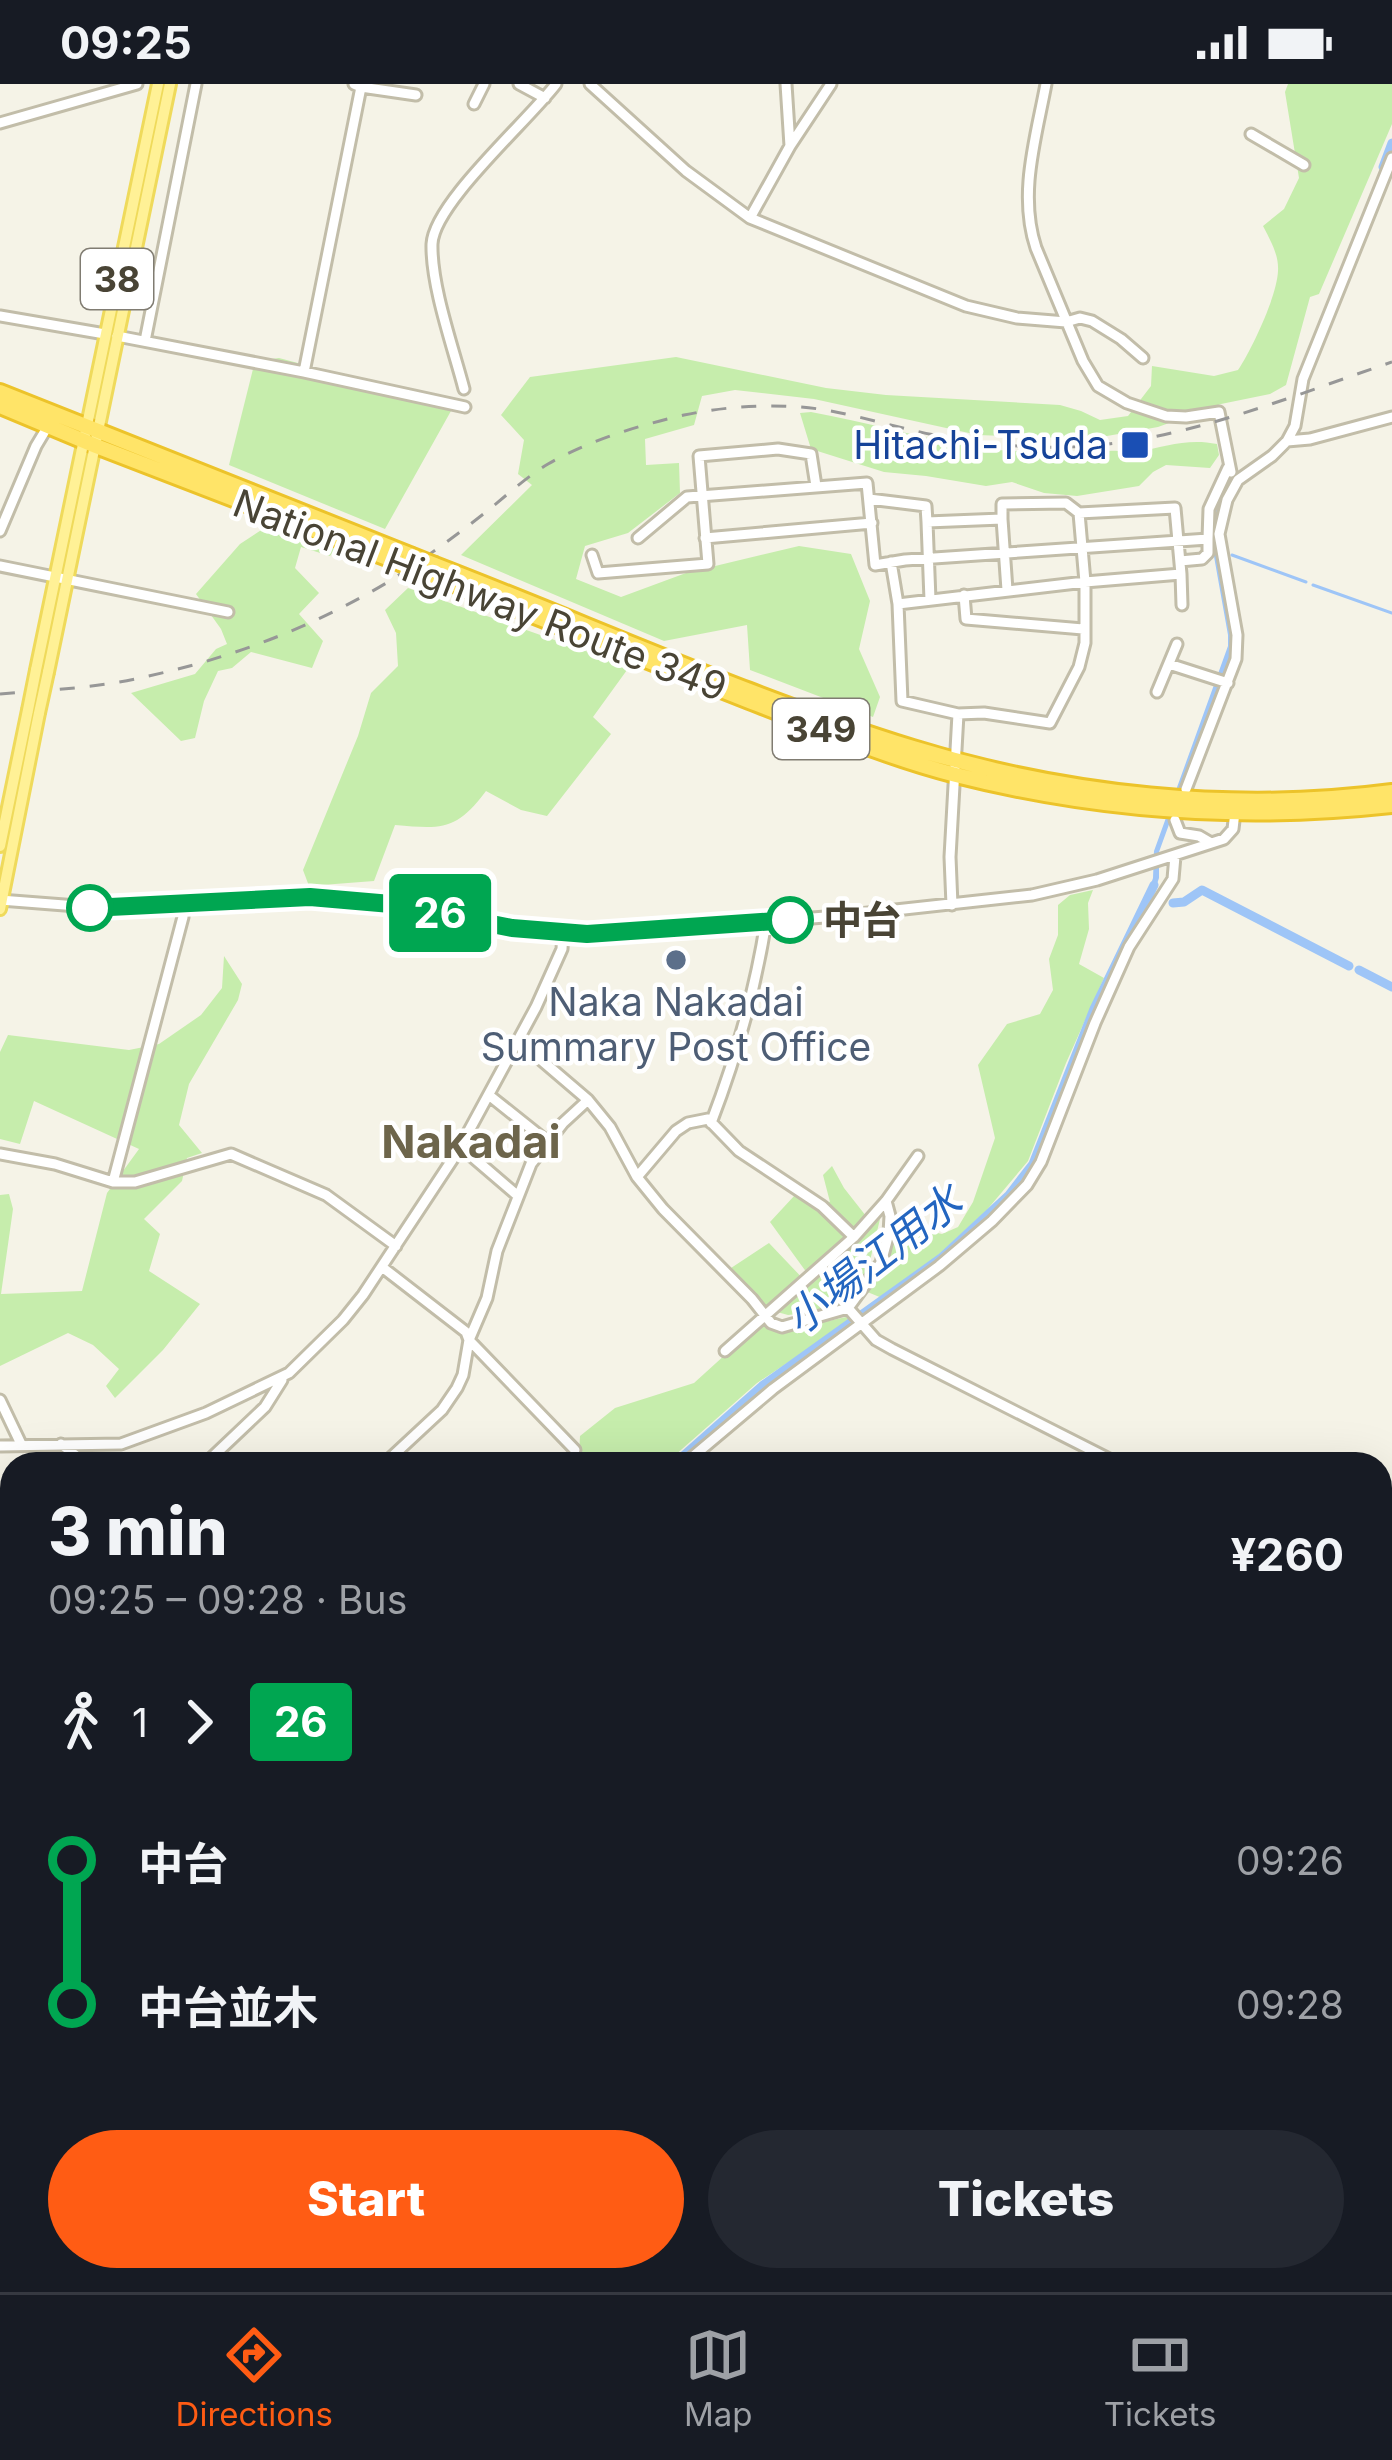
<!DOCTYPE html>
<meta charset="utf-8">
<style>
body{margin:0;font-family:Inter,"Noto Sans JP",sans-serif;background:#242831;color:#f1f3f6;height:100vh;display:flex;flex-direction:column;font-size:45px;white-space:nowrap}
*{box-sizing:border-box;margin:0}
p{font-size:39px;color:#9ea1a6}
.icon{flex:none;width:66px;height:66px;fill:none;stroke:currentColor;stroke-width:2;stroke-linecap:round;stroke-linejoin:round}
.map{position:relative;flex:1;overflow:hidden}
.panel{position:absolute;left:0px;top:1368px;width:1392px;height:840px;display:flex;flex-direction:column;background:#171b24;border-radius:36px 36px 0 0;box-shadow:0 12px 48px #0002}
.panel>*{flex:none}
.badge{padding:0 24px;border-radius:9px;font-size:42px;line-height:78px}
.map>.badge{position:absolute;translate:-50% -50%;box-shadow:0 0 0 6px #fff}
.legs{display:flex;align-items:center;gap:18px;height:132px;padding:0 48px;font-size:39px}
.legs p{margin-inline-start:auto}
.summary{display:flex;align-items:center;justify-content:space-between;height:204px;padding:0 48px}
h1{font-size:66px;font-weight:800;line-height:90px}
.primary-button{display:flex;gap:24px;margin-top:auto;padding:24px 48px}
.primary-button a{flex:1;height:138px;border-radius:72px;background:#ff5c14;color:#fff;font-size:48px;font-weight:800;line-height:138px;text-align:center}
.primary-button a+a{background:#242831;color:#f1f3f6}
ul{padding:0 48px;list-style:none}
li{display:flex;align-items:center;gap:42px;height:144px;font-size:45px}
li i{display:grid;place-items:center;width:18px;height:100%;margin:0 15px;background:currentColor}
li i::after{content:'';width:30px;height:30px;margin:-15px;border:9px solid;border-radius:50%;background:#171b24}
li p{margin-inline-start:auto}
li:first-child i{background:linear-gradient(#0000 50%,currentColor 0)}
li:last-child i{background:linear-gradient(currentColor 50%,#0000 0)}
.status{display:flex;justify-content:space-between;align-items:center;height:84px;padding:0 60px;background:#171b24;direction:ltr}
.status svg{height:33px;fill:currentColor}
.dock{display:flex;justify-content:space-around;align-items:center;height:168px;border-top:3px solid #363941;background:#171b24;font-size:33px;color:#9ea1a6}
.dock a{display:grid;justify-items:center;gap:6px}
.dock .on{color:#ff5c14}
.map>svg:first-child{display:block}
</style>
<div class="status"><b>09:25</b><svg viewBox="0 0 49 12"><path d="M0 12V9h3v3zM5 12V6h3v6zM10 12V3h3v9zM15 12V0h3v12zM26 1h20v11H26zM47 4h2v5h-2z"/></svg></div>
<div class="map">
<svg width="1392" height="2208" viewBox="0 0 1392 2208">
<rect width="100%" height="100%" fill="#f5f3e7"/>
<path fill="#c6edac" d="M 1288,0 L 1392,0 L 1392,40 L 1319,210 L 1310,213 L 1286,301 L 1270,310 L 1221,320 L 1158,343 L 1090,355 L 978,351 L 814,315 L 735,306 L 702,312 L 694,341 L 645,355 L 646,381 L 679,379 L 680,409 L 628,449 L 585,462 L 576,495 L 621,513 L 686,489 L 799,462 L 851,470 L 870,517 L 859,565 L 880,613 L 873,633 L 750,586 L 747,541 L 664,557 L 461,471 L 532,401 L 518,390 L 524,356 L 501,331 L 530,293 L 676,273 L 826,304 L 886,311 L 1060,321 L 1081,327 L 1100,336 L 1128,332 L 1151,302 L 1152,282 L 1214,292 L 1238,286 C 1252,265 1277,212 1278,187 C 1279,170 1270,156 1263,142 L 1284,125 L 1299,94 L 1285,8 Z
M 279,274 L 407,308 L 456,318 L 385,445 L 229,381 L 254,281 L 264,276 Z
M 811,328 C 865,338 918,353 972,363 C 1002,368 1034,367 1064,370 C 1082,372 1101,365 1119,367 C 1134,368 1121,370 1137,368 C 1165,362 1189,354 1217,360 L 1219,371 L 1210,384 L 1166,381 L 1153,388 L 1139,402 L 1077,412 L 1044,409 L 1012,398 L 986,402 L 926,392 L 884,388 L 811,365 L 800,329 Z
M 269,441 L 338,460 L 330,472 L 301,463 L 295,484 L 319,509 L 299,530 L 323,557 L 312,584 L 251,568 L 232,584 L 218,587 L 204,617 L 195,654 L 181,657 L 131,609 L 195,590 L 216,565 L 227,560 L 221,545 L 196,510 L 240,460 Z
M 408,504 L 608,575 L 627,586 L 593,633 L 611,650 L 547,732 L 521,726 L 486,707 C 456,747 442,745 395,741 L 374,797 L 309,802 L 303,786 L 358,652 L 371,609 L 398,582 L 396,549 L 385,526 Z
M 1093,806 L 1088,819 L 1089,845 L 1079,880 L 1104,894 L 1066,979 L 1028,1077 L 986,1127 L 937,1172 L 882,1214 L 865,1207 L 884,1180 L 898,1140 L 942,1150 L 958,1143 L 973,1118 L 995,1054 L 978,981 L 1007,940 L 1040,930 L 1053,906 L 1049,875 L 1058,851 L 1058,821 L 1070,811 Z
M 224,872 L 242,900 L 238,916 L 189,1000 L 179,1041 L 202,1069 L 187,1074 L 182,1097 L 144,1135 L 160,1150 L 149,1187 L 200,1220 L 163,1266 L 115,1314 L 106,1302 L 119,1285 L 93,1261 L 68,1249 L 0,1282 L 0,1111 L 9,1110 L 13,1125 L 1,1210 L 82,1207 L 107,1109 L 139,1065 L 34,1017 L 20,1060 L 0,1055 L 0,968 L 8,951 L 129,966 L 159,960 L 201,931 L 222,904 Z
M 832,1082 L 844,1104 L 866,1132 L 847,1157 L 807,1189 L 770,1138 L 795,1111 L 830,1118 L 823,1091 Z
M 880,1135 L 867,1189 L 826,1227 L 788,1231 L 777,1228 L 763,1220 L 728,1186 L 769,1159 L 808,1200 Z
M 846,1233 L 850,1237 L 757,1299 L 665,1380 L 569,1380 L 579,1373 L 580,1352 L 615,1324 L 694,1299 L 759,1240 L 780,1248 Z"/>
<path fill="#9ec5f7" d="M 1215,449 L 1233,550 L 1233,564 L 1159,768 L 1159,794 L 1153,812 L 1148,809 L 1153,794 L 1154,767 L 1228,562 L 1228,551 L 1210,450 Z
M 67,2196 L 144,2196 L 146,2208 L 52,2208 Z"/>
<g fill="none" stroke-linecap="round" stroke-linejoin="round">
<path stroke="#9ec5f7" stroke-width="3" d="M 1232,471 L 1306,498
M 1313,501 L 1392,529"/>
<path stroke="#9ec5f7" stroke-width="9" d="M 1383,83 L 1392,59
M 1212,440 C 1212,422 1219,407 1231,394
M 1173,819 L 1184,818 L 1202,806 L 1349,882
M 1359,886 L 1392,903
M 674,1380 L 762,1302 L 941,1174 L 1009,1111 L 1033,1080 L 1094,925 L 1154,801
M 311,2208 L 316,2196"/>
<defs>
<path id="minor" d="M 519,0 L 545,14
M 590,0 L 686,87 L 750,134 L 966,222 L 1017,234 L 1066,238 L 1080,234 L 1092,237 L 1121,255 L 1143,274
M 786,0 L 790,62
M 1046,0 C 1036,54 1018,110 1036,164 L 1083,277 L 1098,302 L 1127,319 L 1166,332 L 1186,333 L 1219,328 L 1231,388
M 361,3 L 416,11
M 474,20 L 484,0
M 0,39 L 137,0
M 1251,50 L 1304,81
M 750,134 L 790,62 L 831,0
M 0,232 L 105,250
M 117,252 L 304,288 L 465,323
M 145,257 L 196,0
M 304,288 L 361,3 L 354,0
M 464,305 C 453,263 431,202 432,160 C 434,119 528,37 556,0
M 1287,357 L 1310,355 L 1392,333
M 869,415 L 926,422 L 927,438 L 1002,435 L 1007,506
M 1002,435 L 1002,420 L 1066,419 L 1079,429
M 927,438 L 930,516
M 0,447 L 36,362 L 48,342
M 638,454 L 687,413 L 867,399 L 875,481 L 905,476 L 1208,455 L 1209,425 L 1228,384
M 705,454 L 872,439
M 592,471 L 598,489 L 708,480 L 699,372 L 778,365 L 811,370 L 816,402
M 1180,477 L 1202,475 L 1208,469 L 1208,455
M 891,478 L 898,520 L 902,617 L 958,630 L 984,629 L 1050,639 L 1079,583 L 1085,559 L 1085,498 L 1079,429 L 1175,424 L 1181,490 L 1085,498 L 898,520
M 0,482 L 228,528
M 1181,490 L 1182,521
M 964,511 L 966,535 L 1083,545
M 1169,580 L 1228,599
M 1157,608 L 1177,560
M 1186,705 L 1236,575 L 1237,551 L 1219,450 L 1227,416 L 1238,396 L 1272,372 L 1287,357 L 1295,342 L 1303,295 L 1392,74
M 1175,736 L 1180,749 L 1199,752 L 1211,759
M 0,816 L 90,823 L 310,813 L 391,820 L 512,844 L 587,850 L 624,849 L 850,831 L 1032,811 L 1097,796 L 1224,755 L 1233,745 L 1235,728
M 952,821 L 950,773 L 958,630
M 519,957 L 588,1016 L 610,1043 L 637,1093 L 663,1125 L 752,1215 L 771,1239 L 782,1243 L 848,1224 L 881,1179 L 889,1149 L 890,1132 L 886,1117
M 490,1012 L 549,1059
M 711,1039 C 736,974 755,907 766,838
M 461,1063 L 518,1112
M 0,1070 L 55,1080 L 113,1098 L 135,1098 L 231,1070 L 326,1111 L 396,1162
M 637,1093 L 676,1047 L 688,1039 L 708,1035 L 739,1067 L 822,1122 L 854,1153
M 113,1098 L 183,833 L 182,819
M 382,1183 L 466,1248 L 469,1256 L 575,1366
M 848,1224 L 876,1256 L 892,1265 L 1119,1380
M 725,1267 L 854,1153 L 886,1117 L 918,1072
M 0,1316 L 21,1360
M 61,1360 L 87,1380
M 0,1362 L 121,1360 L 206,1329 L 289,1289 L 343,1236 L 363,1211 L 458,1067 L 536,923 L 562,865 L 563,848
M 205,1380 L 265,1323 L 282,1296
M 384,1380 L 442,1326 L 457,1304 L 463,1291 L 469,1256 L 487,1214 L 497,1167 L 531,1080 L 563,1039 L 588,1016
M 684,1380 L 773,1305 L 939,1182 L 992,1137 L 1027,1101 L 1041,1078 L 1095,939 L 1129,863 L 1173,795 L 1175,772
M 1380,1512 L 1392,1518
M 0,1595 L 12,1594
M 0,1845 L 12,1838
M 0,1974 L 12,1984
M 163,2196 L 165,2208
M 318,2208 L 322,2196"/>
<path id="major" d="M 36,586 L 158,0
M 48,588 L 170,0
M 0,762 L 28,626
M 0,825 L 39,629"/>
<path id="highway" d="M 0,308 L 410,471
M 0,322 L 96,362 L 400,479
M 435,481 C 593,542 751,614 913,664 C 1066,711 1233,729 1392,708
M 426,489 C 533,531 641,574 749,617 C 817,643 885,673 956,691 C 1098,727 1246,737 1392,721"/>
</defs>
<use href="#minor" stroke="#c2bda9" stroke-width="15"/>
<use href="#major" stroke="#efda5b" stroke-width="16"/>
<use href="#highway" stroke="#ecc32a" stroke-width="20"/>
<use href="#minor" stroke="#fff" stroke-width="9"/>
<use href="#major" stroke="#fff196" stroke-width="10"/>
<use href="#highway" stroke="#ffe468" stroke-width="14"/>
<path stroke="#979797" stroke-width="3" stroke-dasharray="15 15" stroke-linecap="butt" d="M 0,610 C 48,606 97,604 144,593 C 229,575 313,543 388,498 C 424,475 457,451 491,424 C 509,409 528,392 548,380 C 590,356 637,342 684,331 C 728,322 775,319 819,325 C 852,330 884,340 916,347 C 958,357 999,362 1042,363 C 1163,367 1279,316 1392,278"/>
<defs>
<path id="major-bridge" d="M 28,626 L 36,586
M 39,629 L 48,588"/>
<path id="highway-bridge" d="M 410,471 L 435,481
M 400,479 L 426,489"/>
</defs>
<use href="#major-bridge" stroke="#efda5b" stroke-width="16" stroke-linecap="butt"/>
<use href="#highway-bridge" stroke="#ecc32a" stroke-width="20" stroke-linecap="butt"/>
<use href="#major-bridge" stroke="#fff196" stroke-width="10"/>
<use href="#highway-bridge" stroke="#ffe468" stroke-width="14"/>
</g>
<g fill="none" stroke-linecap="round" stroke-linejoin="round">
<defs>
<path id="line-1" d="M 90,824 L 310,813 L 391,820 L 512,844 L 587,850 L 790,836"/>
</defs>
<use href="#line-1" stroke="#fff" stroke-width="27"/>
<use href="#line-1" stroke="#00a651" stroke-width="18"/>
</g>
<rect fill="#1a4fb4" stroke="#fff" stroke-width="4.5" x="1120" y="346" width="30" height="30" rx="6"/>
<g fill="#fff" stroke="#00a651" stroke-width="6">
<circle cx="90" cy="824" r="21"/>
<circle cx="790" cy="836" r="21"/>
</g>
<circle fill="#5c6f8a" stroke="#fff" stroke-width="4.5" cx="676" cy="876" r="12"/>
<g text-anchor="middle" stroke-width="9" stroke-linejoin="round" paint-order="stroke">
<g fill="#fff" stroke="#807c72" stroke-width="3">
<rect x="81" y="165" width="72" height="60" rx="9"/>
<rect x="773" y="615" width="96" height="60" rx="9"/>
</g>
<g font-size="36" font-weight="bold" fill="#494435">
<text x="117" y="208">38</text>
<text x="821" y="658">349</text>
</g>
<g font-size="39" fill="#164399" stroke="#fff" text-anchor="end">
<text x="1108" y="375">Hitachi-Tsuda</text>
</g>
<g font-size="39" fill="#494435" stroke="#fff">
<text transform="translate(480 511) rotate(21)" y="14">National Highway Route 349</text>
</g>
<g font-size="39" font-weight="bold" fill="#494435" stroke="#fff" text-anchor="start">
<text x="823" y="850">中台</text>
</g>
<g font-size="39" fill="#4e5e75" stroke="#fff">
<text x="676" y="932">Naka Nakadai<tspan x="676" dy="45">Summary Post Office</tspan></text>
</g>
<g font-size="42" font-style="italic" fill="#2365c0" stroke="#fff">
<text transform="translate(873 1176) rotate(-38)" y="15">小場江用水</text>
</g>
<g font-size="45" font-weight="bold" fill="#6d654b" stroke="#fff">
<text x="471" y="1074">Nakadai</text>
</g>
</g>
</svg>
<b class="badge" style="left:440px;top:829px;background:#00a651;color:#fff">26</b>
<section class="panel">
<div class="summary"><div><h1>3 min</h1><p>09:25 – 09:28 · Bus</p></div><b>¥260</b></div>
<div class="legs"><svg class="icon" aria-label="walk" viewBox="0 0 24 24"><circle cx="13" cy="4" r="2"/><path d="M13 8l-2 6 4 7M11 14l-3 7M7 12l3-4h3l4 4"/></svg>1<svg class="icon" aria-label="forward" viewBox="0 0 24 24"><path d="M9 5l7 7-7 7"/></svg><b class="badge" style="background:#00a651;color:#fff">26</b></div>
<ul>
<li><i style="color:#00a651"></i><b>中台</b><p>09:26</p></li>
<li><i style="color:#00a651"></i><b>中台並木</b><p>09:28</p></li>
</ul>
<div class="primary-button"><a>Start</a><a>Tickets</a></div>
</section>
</div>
<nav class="dock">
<a class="on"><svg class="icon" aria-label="directions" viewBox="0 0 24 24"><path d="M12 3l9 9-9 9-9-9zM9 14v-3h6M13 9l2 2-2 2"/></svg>Directions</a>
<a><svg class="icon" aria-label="map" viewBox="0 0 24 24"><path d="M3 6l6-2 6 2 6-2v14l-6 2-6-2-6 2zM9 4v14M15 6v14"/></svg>Map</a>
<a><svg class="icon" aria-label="tickets" viewBox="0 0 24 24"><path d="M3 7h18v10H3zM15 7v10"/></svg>Tickets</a>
</nav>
